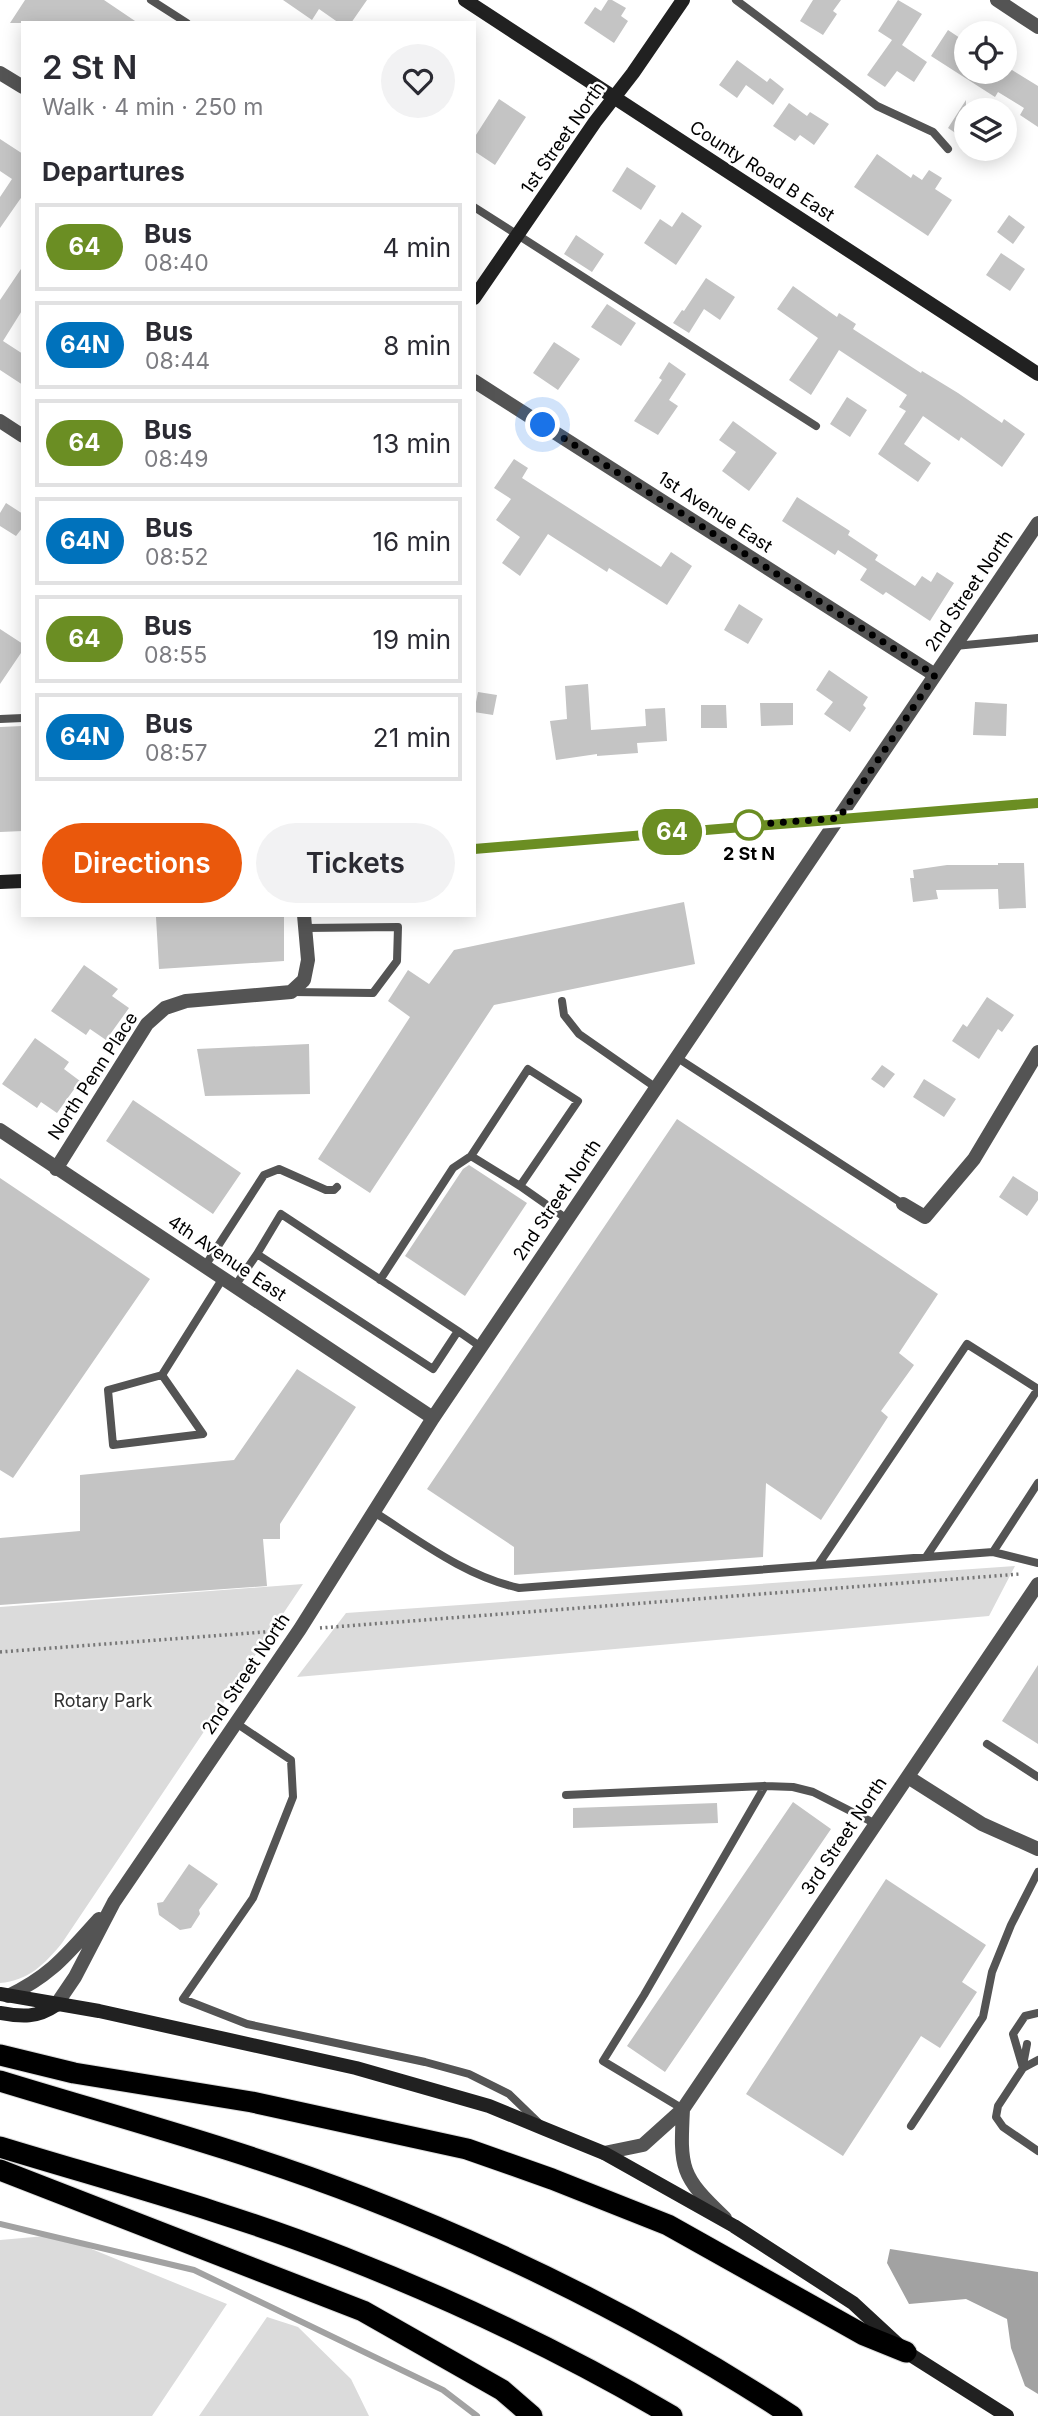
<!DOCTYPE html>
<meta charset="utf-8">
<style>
body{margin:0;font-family:Inter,sans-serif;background:#f2f2f3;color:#2b2b33;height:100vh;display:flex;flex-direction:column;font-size:26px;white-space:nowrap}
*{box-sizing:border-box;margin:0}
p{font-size:23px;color:#7c7c81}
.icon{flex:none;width:38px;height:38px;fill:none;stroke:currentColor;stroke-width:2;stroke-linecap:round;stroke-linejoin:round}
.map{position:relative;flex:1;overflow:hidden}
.panel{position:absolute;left:21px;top:21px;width:455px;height:896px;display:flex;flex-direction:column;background:#fff;border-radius:0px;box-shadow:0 4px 18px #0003}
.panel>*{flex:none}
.badge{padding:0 14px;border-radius:23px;font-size:24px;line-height:46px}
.fabs{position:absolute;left:954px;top:21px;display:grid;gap:14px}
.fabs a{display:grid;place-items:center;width:63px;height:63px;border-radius:50%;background:#fff;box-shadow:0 4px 18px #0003;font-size:35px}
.you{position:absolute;width:35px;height:35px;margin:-18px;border:5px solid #fff;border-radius:50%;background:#1a73e8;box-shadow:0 0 0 10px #1a73e833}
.map>.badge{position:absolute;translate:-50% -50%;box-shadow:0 0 0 4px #fff}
h2{padding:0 21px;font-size:26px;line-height:63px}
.round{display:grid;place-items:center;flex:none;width:74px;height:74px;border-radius:37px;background:#f2f2f3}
.overview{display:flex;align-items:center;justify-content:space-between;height:119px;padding:0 21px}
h1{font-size:33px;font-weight:600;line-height:52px}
.cta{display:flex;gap:14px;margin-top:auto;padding:14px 21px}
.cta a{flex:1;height:80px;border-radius:42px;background:#ea580c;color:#fff;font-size:28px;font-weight:600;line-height:80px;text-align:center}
.cta a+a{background:#f2f2f3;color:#2b2b33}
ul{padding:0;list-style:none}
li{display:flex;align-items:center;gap:21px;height:88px;margin:0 14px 10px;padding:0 7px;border:4px solid #e1e1e2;border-radius:0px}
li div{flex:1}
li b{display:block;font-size:26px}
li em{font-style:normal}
li .badge{min-width:77px;font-weight:700;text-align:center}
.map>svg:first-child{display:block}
</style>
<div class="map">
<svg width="1038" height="2416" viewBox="0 0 1038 2416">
<rect width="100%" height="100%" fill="#fff"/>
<path fill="#dbdbdb" d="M 1015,1566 L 989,1616 L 297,1677 L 346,1613 Z
M 303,1584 L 62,1943 C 45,1964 28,1981 0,1983 L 0,1607 Z
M 57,2235 L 227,2304 L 152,2416 L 0,2416 L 0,2240 Z
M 267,2317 L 298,2327 L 351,2379 L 369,2416 L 199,2416 Z"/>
<path fill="#a2a2a2" d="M 890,2249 L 1038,2272 L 1038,2394 L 1025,2386 L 1011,2348 L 1007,2319 L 966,2299 L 909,2304 L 887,2263 Z"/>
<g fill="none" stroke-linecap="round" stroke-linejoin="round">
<path stroke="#a2a2a2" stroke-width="6" d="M 0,2224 L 194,2270 L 443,2390 L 477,2416"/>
</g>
<path fill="#c4c4c4" d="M 25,0 L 104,0 L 138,23 L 10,23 Z
M 283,0 L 367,0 L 351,23 L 339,23 L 319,9 L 312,20 Z
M 608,0 L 612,0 L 626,8 L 621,16 L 628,21 L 614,43 L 584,23 L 595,7 L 601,11 Z
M 813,0 L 841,0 L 833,11 L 837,14 L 823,35 L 800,21 Z
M 898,0 L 922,14 L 902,45 L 927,62 L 914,82 L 897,71 L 885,87 L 867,75 L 892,40 L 878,31 Z
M 948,30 L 966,42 L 966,72 L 1004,72 L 1004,65 L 1038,86 L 1038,127 L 1020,115 L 1024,108 L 998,92 L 995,97 L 931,56 Z
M 737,60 L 767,82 L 770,78 L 784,89 L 773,105 L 746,85 L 737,98 L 719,85 Z
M 499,99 L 526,117 L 495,165 L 474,151 L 474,138 Z
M 966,100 L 966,140 L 948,128 Z
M 789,103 L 807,116 L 810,112 L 829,124 L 814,145 L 800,135 L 795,141 L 773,126 Z
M 0,139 L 23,154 L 23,195 L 0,228 L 0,197 L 12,179 L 0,171 Z
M 877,154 L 911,178 L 913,174 L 922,180 L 929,170 L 942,178 L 935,189 L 952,200 L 928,236 L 854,187 Z
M 627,167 L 656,186 L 641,210 L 612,191 Z
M 682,212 L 702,226 L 676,265 L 644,243 L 660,219 L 672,227 Z
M 1009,215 L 1025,227 L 1013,244 L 997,232 Z
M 576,235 L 604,254 L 592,272 L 564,254 Z
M 1001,253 L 1025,269 L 1010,291 L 986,275 Z
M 23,266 L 23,309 L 3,341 L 23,354 L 23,385 L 0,370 L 0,300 Z
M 706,278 L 735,297 L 720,320 L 704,309 L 689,333 L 673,323 L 682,310 L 684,311 Z
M 793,286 L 837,317 L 839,313 L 856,324 L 853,329 L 921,373 L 922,371 L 958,393 L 1002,423 L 1004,419 L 1025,434 L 1002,467 L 961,437 L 959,441 L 923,416 L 904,444 L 931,463 L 918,482 L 878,454 L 906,411 L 899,407 L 907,395 L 839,350 L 811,395 L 789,380 L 818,338 L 777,309 Z
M 607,304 L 636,323 L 621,346 L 591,327 Z
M 554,342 L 580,359 L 558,390 L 533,373 Z
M 669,362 L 686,374 L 669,400 L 678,406 L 658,435 L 634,421 L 662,380 L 659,378 Z
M 847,397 L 867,410 L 850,437 L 830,424 Z
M 733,421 L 777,453 L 749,491 L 722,471 L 736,452 L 719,440 Z
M 514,459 L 528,468 L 522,478 L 661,567 L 671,552 L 692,566 L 667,605 L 609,568 L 607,572 L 548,534 L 520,576 L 502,563 L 520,537 L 496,520 L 511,499 L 494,488 Z
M 797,497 L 850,531 L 848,535 L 878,555 L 875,560 L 915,586 L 922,576 L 931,582 L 937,572 L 954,583 L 930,621 L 886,592 L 883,595 L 860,580 L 867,569 L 838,550 L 835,555 L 782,521 Z
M 6,503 L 23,514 L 23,527 L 16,536 L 0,526 L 0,513 Z
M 739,604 L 763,619 L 748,644 L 724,630 Z
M 0,629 L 23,644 L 23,650 L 0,684 Z
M 829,670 L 868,697 L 863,705 L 866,708 L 850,732 L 824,714 L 833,702 L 816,690 Z
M 588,684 L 591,730 L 646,726 L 645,709 L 665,708 L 667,741 L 637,743 L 638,753 L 597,756 L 597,754 L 556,760 L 550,721 L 567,719 L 565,686 Z
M 478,692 L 497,695 L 493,715 L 474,712 Z
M 975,702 L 1007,704 L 1006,736 L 973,735 Z
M 760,703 L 793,703 L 793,725 L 761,726 Z
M 701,705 L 726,705 L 727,728 L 701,728 Z
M 23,726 L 23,831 L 0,832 L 0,727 Z
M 998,863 L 1024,863 L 1026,908 L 999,909 L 998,889 L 936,890 L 938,899 L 913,902 L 910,878 L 914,878 L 913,870 L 947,865 L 998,865 Z
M 684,902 L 695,964 L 494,1005 L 370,1193 L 318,1159 L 410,1017 L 388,1001 L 408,970 L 429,984 L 454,950 Z
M 179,915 L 284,915 L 284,961 L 159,969 L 156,917 Z
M 84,965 L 118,989 L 112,996 L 129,1008 L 106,1040 L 90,1029 L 86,1035 L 51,1011 Z
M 987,997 L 1014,1015 L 1002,1032 L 998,1029 L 979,1059 L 952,1041 L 963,1024 L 967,1027 Z
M 35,1038 L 69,1062 L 64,1069 L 80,1081 L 57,1113 L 41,1102 L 37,1108 L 2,1084 Z
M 309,1044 L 310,1094 L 205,1096 L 197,1049 Z
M 882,1065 L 895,1074 L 884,1088 L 871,1079 Z
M 924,1079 L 956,1099 L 944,1117 L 913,1097 Z
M 133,1100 L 241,1173 L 213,1214 L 106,1141 Z
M 677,1119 L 938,1294 L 899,1353 L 914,1365 L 881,1411 L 888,1417 L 821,1520 L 766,1483 L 763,1557 L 514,1575 L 514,1547 L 427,1489 Z
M 469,1165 L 527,1203 L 465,1296 L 405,1256 L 463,1169 Z
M 1013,1176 L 1038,1192 L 1038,1200 L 1027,1216 L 999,1197 Z
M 0,1178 L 150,1279 L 13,1478 L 0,1470 Z
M 297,1369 L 356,1407 L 280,1524 L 280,1539 L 263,1539 L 267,1586 L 0,1605 L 0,1538 L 80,1531 L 80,1475 L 234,1460 Z
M 1038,1665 L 1038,1744 L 1002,1721 Z
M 793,1802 L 831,1829 L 665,2072 L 627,2046 Z
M 717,1803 L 718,1823 L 573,1828 L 573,1808 Z
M 189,1864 L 218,1884 L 199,1910 L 200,1914 L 191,1928 L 180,1930 L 159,1915 L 157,1903 L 163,1902 Z
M 886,1879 L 986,1945 L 962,1982 L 977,1992 L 940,2048 L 921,2036 L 843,2156 L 746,2094 Z"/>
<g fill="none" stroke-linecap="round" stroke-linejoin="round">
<defs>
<path id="highway" d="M 0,2055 L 74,2073 L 252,2102 L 467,2149 L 552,2179 L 668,2225 L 864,2335 L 906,2352
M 0,2081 C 121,2118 245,2151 363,2197 C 513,2255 658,2328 792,2416
M 0,2147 C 115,2182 232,2213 343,2257 C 458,2302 567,2354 672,2416
M 0,2170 L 363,2311 L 502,2390 L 532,2416"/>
</defs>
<use href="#highway" stroke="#dbdbdb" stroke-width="23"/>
<path stroke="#767676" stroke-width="3.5" stroke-dasharray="2 3.5" stroke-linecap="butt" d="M 320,1628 L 1020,1574
M 0,1652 L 277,1631"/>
<path stroke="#545454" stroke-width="8" d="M 151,0 L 187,23
M 736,0 L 877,106 L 933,132 L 948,149
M 474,207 L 816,426
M 955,646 L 1038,638
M 0,719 L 23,718
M 291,992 L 373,993 L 397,961 L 398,927 L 305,928
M 562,1001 L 564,1015 L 579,1034 L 655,1087
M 676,1057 L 903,1204
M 471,1156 L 520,1186
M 281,1214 L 458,1331 L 433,1369 L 257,1254 Z
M 205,1266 L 264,1175 L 279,1169 L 326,1190 L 334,1190 L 337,1187
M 380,1280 L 453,1168 L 471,1156 L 528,1069 L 578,1101 L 520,1186 L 567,1219
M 235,1286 L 257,1254
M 458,1331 L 481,1347
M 162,1375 L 203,1434 L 113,1445 L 108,1390 L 162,1375 L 223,1278
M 374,1512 C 420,1541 465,1576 519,1588 L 993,1552 L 1038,1563
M 993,1552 L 1038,1483
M 926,1557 L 1038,1389
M 818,1565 L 967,1344 L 1038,1389
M 236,1723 L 291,1760 L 293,1797 L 253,1898 L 183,1999 L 247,2024 L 425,2062 L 469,2074 L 509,2094 L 540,2124
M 987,1744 L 1038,1777
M 566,1795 L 765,1786 L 793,1787 L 813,1792 L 876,1824
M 1038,2060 L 1023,2068 L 998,2106 L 996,2117 L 1003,2127 L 1038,2151
M 1023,2065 L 1027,2044
M 1023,2068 L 1013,2034 L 1025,2016 L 1038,2013
M 683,2109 L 603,2061 L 644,1995 L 765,1786
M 911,2126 L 983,2017 L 992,1972 L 1011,1925 L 1038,1872"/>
<path stroke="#545454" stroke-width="14" d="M 997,0 L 1038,27
M 0,73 L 23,87
M 474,381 L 935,675
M 0,421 L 23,436
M 0,1130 L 433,1418
M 56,1169 L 147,1024 L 165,1008 L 186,1001 L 291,992 L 304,980 L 308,960 L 304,915
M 903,1204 L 925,1217 L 974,1159 L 1038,1052
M 908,1777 L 982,1824 L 1038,1849
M 8,1996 C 52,1975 67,1954 99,1919
M 56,2005 L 75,1977 L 114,1902 L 300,1629 L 433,1418 L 1038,523
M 683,2109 C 680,2168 680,2176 725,2218
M 604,2153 L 643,2145 L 683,2109 L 1038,1584"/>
<path stroke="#212121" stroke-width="14" d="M 465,0 L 1038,374
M 474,298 L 595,122 L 633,73 L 683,0
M 474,849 L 1038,803
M 0,882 L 23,881
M 0,1994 L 99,2011 L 356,2068 L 489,2106 L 545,2129 L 604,2153 L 734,2226 L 853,2303 L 906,2352 L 1007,2416
M 0,2013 C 22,2017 37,2018 56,2005"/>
<use href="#highway" stroke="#000" stroke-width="21"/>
</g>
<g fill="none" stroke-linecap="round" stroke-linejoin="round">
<defs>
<path id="line" d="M 474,849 L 1038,803"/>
</defs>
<use href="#line" stroke="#fff" stroke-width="16"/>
<use href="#line" stroke="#6b8e23" stroke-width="10"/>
<path stroke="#000" stroke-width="7" stroke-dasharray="0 12.6" d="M 543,425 L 935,675 L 839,818 L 749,825"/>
</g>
<circle fill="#fff" stroke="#6b8e23" stroke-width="3.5" cx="749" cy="825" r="14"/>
<g text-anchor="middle" stroke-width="5" stroke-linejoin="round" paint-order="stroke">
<g font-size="18" fill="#000" stroke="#fff">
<text transform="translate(563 138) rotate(-55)" y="6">1st Street North</text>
<text transform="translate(762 171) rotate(33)" y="6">County Road B East</text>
<text transform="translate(715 512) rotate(33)" y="6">1st Avenue East</text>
<text transform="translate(969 591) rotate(-56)" y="6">2nd Street North</text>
<text transform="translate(93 1076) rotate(-57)" y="6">North Penn Place</text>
<text transform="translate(557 1200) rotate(-56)" y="6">2nd Street North</text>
<text transform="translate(227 1258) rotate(34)" y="6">4th Avenue East</text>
<text transform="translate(246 1674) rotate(-56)" y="6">2nd Street North</text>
<text transform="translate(844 1836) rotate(-56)" y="6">3rd Street North</text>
</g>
<g font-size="18" font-weight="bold" fill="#000" stroke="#fff">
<text x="749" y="860">2 St N</text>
</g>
<g font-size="18" fill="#323232" stroke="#fff">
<text x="103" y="1707">Rotary Park</text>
</g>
</g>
</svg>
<div class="fabs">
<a><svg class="icon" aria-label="locate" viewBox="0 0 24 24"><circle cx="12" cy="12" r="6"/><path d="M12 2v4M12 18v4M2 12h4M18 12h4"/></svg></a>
<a><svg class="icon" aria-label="layers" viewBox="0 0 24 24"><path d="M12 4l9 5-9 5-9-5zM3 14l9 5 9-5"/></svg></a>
</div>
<div class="you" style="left:543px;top:425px"></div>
<b class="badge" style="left:672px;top:832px;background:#6b8e23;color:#fff">64</b>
<section class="panel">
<div class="overview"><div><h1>2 St N</h1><p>Walk · 4 min · 250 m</p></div><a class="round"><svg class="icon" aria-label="heart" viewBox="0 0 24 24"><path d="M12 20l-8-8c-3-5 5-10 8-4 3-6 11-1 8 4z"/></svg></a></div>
<h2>Departures</h2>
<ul>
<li><span class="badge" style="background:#6b8e23;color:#fff">64</span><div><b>Bus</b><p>08:40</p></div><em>4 min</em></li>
<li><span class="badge" style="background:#0072bc;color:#fff">64N</span><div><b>Bus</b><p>08:44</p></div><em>8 min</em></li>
<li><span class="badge" style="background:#6b8e23;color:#fff">64</span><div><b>Bus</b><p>08:49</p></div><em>13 min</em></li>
<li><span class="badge" style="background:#0072bc;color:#fff">64N</span><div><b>Bus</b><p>08:52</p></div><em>16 min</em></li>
<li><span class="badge" style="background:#6b8e23;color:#fff">64</span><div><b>Bus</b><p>08:55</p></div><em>19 min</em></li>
<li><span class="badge" style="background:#0072bc;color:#fff">64N</span><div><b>Bus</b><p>08:57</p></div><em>21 min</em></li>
</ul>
<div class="cta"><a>Directions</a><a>Tickets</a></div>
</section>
</div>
